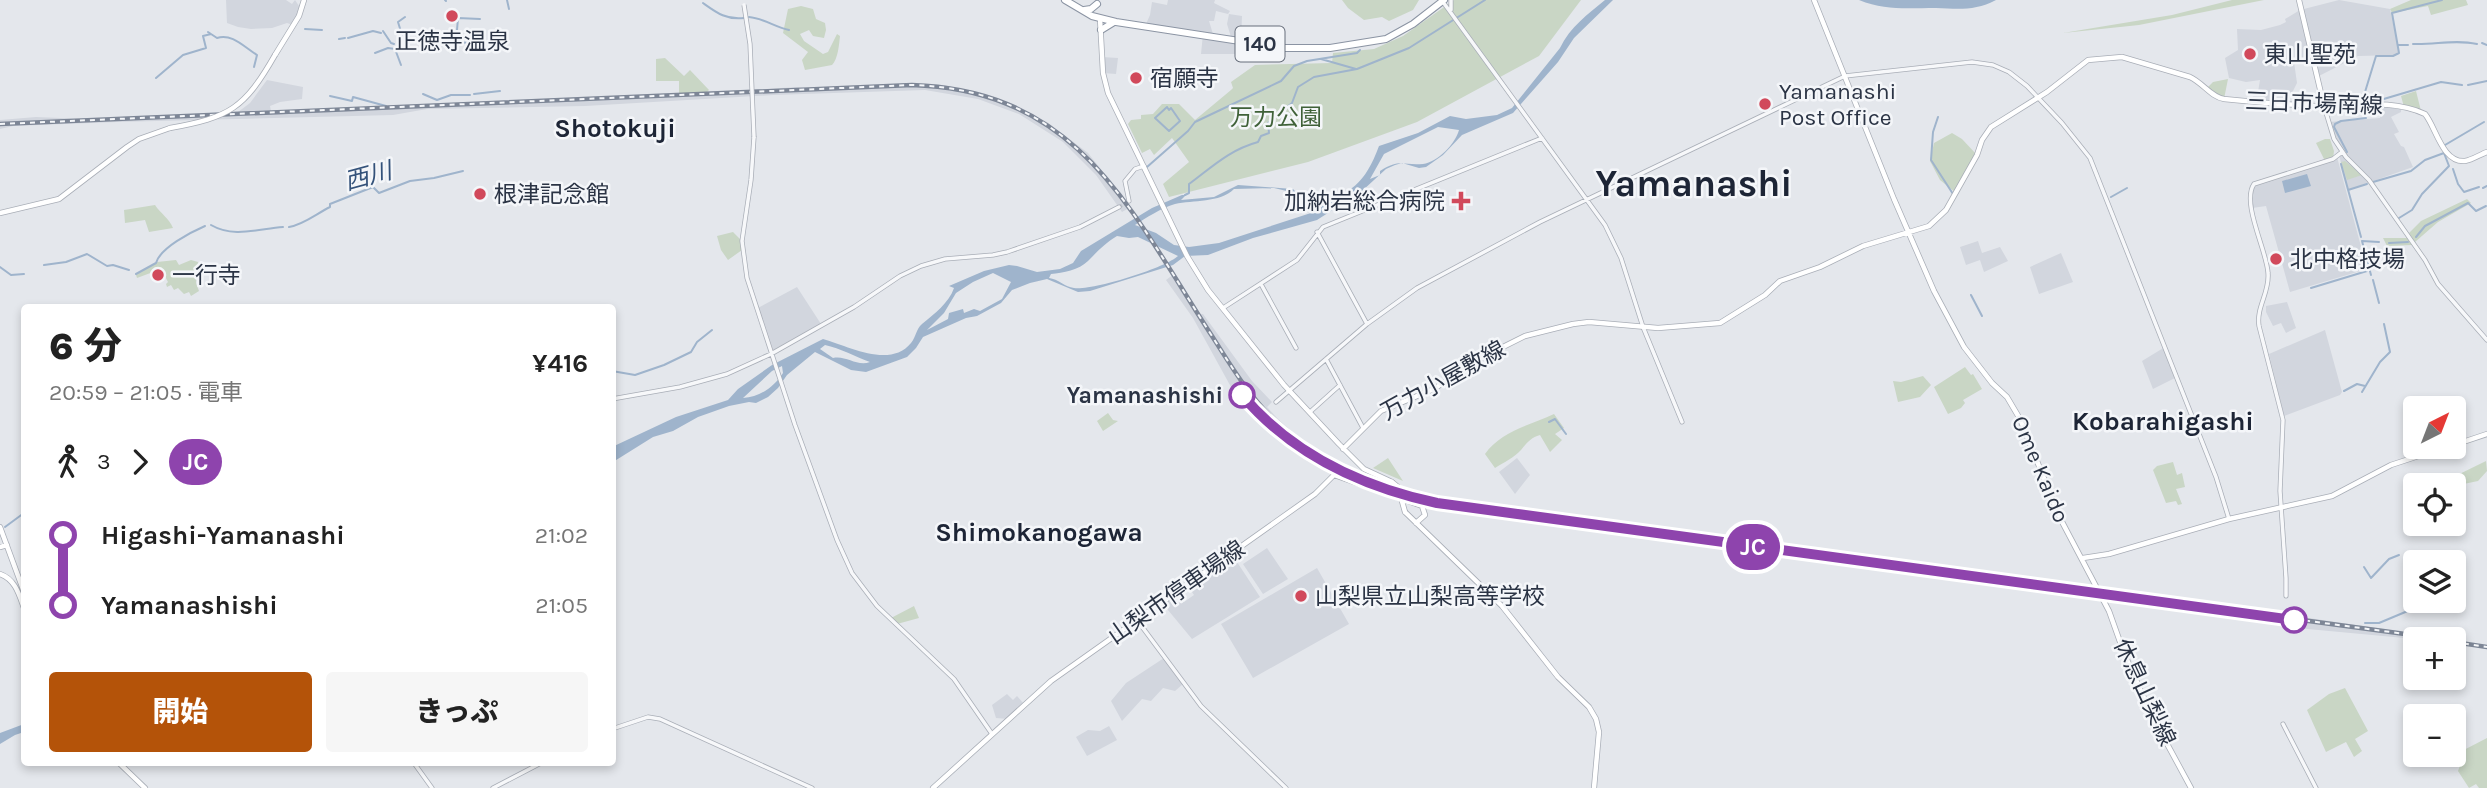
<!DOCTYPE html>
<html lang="ja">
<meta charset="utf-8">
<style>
body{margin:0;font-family:Karla,"Noto Sans JP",sans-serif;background:#f6f6f6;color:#222;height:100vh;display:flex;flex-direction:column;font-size:26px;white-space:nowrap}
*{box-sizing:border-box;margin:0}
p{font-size:23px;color:#767676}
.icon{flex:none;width:38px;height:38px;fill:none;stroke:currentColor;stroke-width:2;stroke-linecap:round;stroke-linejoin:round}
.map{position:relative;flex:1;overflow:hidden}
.side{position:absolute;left:21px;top:304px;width:595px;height:462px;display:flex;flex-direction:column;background:#fff;border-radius:7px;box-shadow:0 4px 10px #0003}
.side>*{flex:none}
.badge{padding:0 14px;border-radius:23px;font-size:24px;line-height:46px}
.needle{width:46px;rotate:42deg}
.tools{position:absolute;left:2403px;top:396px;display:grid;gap:14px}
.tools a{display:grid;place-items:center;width:63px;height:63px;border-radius:7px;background:#fff;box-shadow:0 4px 10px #0003;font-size:35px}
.map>.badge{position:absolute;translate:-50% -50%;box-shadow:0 0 0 4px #fff}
.legs{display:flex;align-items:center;gap:10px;height:77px;padding:0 28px;font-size:23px}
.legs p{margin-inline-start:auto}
.summary{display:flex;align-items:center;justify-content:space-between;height:119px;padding:0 28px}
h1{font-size:38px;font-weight:800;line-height:52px}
.action{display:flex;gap:14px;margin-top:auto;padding:14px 28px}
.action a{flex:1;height:80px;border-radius:7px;background:#b45309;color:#fff;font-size:28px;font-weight:800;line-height:80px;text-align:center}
.action a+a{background:#f6f6f6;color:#222}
ul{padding:0 28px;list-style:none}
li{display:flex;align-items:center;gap:24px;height:70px;font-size:26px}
li i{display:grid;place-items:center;width:10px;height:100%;margin:0 9px;background:currentColor}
li i::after{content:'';width:18px;height:18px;margin:-9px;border:5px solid;border-radius:50%;background:#fff}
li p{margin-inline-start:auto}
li:first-child i{background:linear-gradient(#0000 50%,currentColor 0)}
li:last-child i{background:linear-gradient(currentColor 50%,#0000 0)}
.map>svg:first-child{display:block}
</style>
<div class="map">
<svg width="2487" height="788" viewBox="0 0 2487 788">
<rect width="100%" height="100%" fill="#e4e7ec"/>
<path fill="#d2d6de" d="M 226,0 L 286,0 L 292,4 L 295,0 L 299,6 L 299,16 L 293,25 L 287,23 L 272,28 L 251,29 L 238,27 L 227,23 Z
M 1168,0 L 1215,0 L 1214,3 L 1230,11 L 1228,14 L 1216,11 L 1214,21 L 1209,21 L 1213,34 L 1146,24 L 1150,15 L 1152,2 L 1167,5 Z
M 2339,0 L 2390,9 L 2399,52 L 2398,55 L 2358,56 L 2317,77 L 2311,54 L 2307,58 L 2294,62 L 2297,83 L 2287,103 L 2247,102 L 2258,92 L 2260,80 L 2246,82 L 2229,78 L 2225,58 L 2238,50 L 2237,29 L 2261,30 L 2280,25 L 2286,22 L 2285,19 L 2300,10 Z
M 1229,14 L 1242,16 L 1241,39 L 1231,37 L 1227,24 Z
M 1203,34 L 1280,47 L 1275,50 L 1255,54 L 1201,54 Z
M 1102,57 L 1118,58 L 1116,74 L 1103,73 Z
M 267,80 L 303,87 L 302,99 L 280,102 L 270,106 L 271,111 L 659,96 L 797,87 L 813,89 L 897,84 L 944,85 L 1006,102 L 1047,122 L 1088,153 L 1131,207 L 1122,212 L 1096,175 L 1063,142 L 1019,114 L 978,99 L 925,90 L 773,95 L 585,106 L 427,109 L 393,115 L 117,122 L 13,126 L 0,129 L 0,120 L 36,117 L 84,119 L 238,112 L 250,103 Z
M 2382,107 L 2401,109 L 2401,112 L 2391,117 L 2399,132 L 2394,134 L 2401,146 L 2404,147 L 2413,167 L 2348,190 L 2339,155 L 2342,151 L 2329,122 L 2380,118 Z
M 2337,157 L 2367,269 L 2290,292 L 2266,206 L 2252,208 L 2251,189 L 2254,184 Z
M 1978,241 L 1982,253 L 2000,247 L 2008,261 L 1984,272 L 1980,260 L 1966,265 L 1960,247 Z
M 2061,253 L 2073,282 L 2039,294 L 2030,267 Z
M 1174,274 L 1200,314 L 1203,314 L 1252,381 L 1272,402 L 1267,407 L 1278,419 L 1299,438 L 1338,462 L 1408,492 L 1493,508 L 1591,519 L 1727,542 L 2282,616 L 2289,615 L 2449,639 L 2415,639 L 2286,627 L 2287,623 L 2262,618 L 2261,620 L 2179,612 L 2179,610 L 2156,603 L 1705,544 L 1419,502 L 1381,490 L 1334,471 L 1278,437 L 1247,410 L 1231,387 L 1193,318 L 1166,280 Z
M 797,287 L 821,324 L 771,354 L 756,309 Z
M 2287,302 L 2296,328 L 2286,333 L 2281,323 L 2273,326 L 2266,312 L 2266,306 Z
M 2325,330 L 2342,392 L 2340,395 L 2284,416 L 2269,354 Z
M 2165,347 L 2177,377 L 2153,389 L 2142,361 Z
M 1517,458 L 1530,475 L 1515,494 L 1499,472 Z
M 1267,548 L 1288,579 L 1263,594 L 1243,564 Z
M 1237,562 L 1260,597 L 1192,639 L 1163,604 L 1178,594 L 1184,602 L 1194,595 L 1188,586 L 1219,564 L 1224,570 Z
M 1317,568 L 1349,624 L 1253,678 L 1221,624 Z
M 1164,658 L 1183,684 L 1175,691 L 1163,688 L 1151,701 L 1142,699 L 1122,721 L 1111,701 L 1126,683 Z
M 1007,694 L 1013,700 L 1017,696 L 1024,704 L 1008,719 L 996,718 L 992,705 Z
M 1109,726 L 1117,740 L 1087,756 L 1076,737 L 1088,730 L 1100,731 Z"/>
<path fill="#c9d6c5" d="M 1342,0 L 1419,0 L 1413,10 L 1389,21 L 1382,17 L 1364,20 L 1348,8 Z
M 1454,0 L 1581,0 L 1539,56 L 1417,122 L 1308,162 L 1169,197 L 1163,184 L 1189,162 L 1172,138 L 1154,155 L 1150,149 L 1142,153 L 1128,124 L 1131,120 L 1141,119 L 1141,115 L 1153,114 L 1162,104 L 1179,104 L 1195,120 L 1231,90 L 1233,88 L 1231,82 L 1255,65 L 1332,63 L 1333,53 L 1374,49 L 1403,36 Z
M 2232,0 L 2264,0 L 2139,25 L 2063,33 L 2172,15 Z
M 2411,0 L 2466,0 L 2468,5 L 2431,15 L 2428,6 L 2392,13 L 2390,9 Z
M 801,6 L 813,9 L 816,19 L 825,23 L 826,30 L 824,38 L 813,36 L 809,30 L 800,34 L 804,41 L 823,54 L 828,52 L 837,34 L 840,36 C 839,45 838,59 832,65 L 805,70 L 802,60 L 808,52 L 783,33 L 788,9 Z
M 665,58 L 684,76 L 690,70 L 709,90 L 706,93 L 679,95 L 679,81 L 656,81 L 656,59 Z
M 2228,79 L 2224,99 L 2207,88 L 2213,82 Z
M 2416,91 L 2421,111 L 2404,107 L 2401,96 Z
M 1952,133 L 1962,139 L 1977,155 L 1956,193 L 1940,180 L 1930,161 L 1934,143 Z
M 2325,139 L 2330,139 L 2334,151 L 2333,159 L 2325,161 L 2316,143 Z
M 2345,161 L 2362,175 L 2347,180 L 2341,162 Z
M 2467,199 L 2471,203 L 2438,222 L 2415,242 L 2409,233 L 2421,221 Z
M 155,205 C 161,214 169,218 173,228 L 149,232 L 145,220 L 125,223 L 124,210 Z
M 733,232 L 742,241 L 742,250 L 728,260 L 721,250 L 717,236 Z
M 2383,238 L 2407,238 L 2412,245 L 2387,246 Z
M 176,260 L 179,265 L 191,260 L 198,262 L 196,283 L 199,291 L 191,296 L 189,292 L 184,294 L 178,288 L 174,290 L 171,285 L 167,287 L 166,284 L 168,282 L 161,269 L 137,278 L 136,275 L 157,262 Z
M 1965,367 L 1971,375 L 1973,374 L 1982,389 L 1963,400 L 1965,403 L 1961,408 L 1948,414 L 1934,387 Z
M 1923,376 L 1931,385 L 1920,397 L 1898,402 L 1893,381 L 1901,382 Z
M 1108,413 L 1113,420 L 1118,421 L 1103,431 L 1097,421 Z
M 1554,414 L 1564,428 L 1555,434 L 1562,440 L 1550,452 L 1540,435 C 1530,438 1527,443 1521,450 C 1515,457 1503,463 1495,468 L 1485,454 C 1500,432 1530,425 1554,414 Z
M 1388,458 L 1403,481 L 1373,468 Z
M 2486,461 L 2487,471 L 2478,481 L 2454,486 L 2437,485 Z
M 2173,462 L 2177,475 L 2182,473 L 2185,487 L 2176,489 L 2182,504 L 2178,505 L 2176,501 L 2166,503 L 2153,470 L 2157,466 Z
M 914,606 L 919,618 L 897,624 L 891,618 Z
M 2345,688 L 2368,731 L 2355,739 L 2362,751 L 2354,757 L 2346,742 L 2326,752 L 2307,710 L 2329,694 Z
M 2487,738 L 2487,788 L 2479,788 L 2476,784 L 2469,788 L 2458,771 L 2461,763 L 2458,753 Z"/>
<path fill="#9fb4cc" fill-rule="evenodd" d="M 1605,0 L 1613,0 L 1574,38 L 1558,62 L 1513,113 L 1462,135 L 1443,155 L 1426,167 L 1419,168 L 1402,163 L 1395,165 L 1386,169 L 1362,191 L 1317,220 L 1253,238 L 1208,255 L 1185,256 L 1173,265 L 1090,291 L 1078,292 L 1047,279 L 1030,283 L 1012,290 L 1001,303 L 977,316 L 966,318 L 923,337 L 916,348 L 907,357 L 866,372 L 851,370 L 815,352 L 787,375 L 778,388 L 768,397 L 756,403 L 749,402 L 729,406 L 698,417 L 673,431 L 653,437 L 613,462 L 612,447 L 676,417 L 728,400 L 738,389 L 772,365 L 823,339 C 848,346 890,369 911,343 C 916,337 916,329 922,324 C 934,314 949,303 954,288 L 949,286 L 984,271 L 1009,265 L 1017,266 L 1037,272 L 1060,269 L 1073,263 L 1081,251 L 1152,208 L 1182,195 L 1186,195 L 1181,200 L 1214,197 L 1238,185 L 1293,189 L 1307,203 L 1315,206 C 1351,193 1365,184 1379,146 L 1418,133 L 1450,116 L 1466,119 L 1497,115 L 1512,108 L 1560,48 C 1570,27 1588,14 1605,0 ZM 1438,127 L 1459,130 C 1455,144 1438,162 1423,164 C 1403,166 1401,158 1380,171 L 1380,175 L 1370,179 L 1384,154 ZM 1274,188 L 1295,193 L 1314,212 L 1219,243 L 1189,247 L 1174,245 L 1156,233 L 1135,225 C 1146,218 1161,208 1175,204 C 1193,200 1220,203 1234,189 ZM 1117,236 L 1129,238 L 1138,237 L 1178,256 C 1165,268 1092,291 1074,288 C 1065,287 1058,279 1049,278 L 1051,274 C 1063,273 1079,270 1088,261 C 1097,252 1105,243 1117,236 ZM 993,273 L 1011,282 L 1002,299 L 980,311 L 974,309 L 964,313 L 963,309 L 949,313 L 948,319 L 927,330 L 944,313 L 956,293 L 973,282 ZM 825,345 C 840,348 856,357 870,362 C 857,367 846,355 833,358 L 820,349 ZM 782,366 L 783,373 C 774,387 760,397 743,398 L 772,371 Z
M 1859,0 L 1996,0 C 1975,11 1959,9 1936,8 C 1908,8 1886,11 1859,0 Z
M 2307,174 L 2311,186 L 2285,193 L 2282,181 Z
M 24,719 L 24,732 L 15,735 L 0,744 L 0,733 L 24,724 Z"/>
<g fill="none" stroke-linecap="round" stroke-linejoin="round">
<path stroke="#9fb4cc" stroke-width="2" d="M 445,0 L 446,1
M 507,0 L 509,9
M 703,3 C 717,13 726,20 744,18
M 749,17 C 763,18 775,27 789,30
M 305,29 L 322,30
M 383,31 L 391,43 L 394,44
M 208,32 L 217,38 C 232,33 244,47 257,55 L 254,67
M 348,38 L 373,31 L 381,33
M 339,39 L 345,38
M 451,42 L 472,43
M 456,42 L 458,18 L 480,19
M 2482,43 L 2487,45
M 2413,44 C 2435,45 2455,39 2477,44
M 401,45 L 402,35 L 398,22 L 405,17
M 2398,45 L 2408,45
M 375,53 L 388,48 L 395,49 L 401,65
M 1321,59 L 1356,69
M 156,78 L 183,55 L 206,48 L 203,36 L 211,34
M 2468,85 L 2487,81
M 423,94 L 437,100 L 451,95 L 470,95
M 474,94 L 500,91
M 330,96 L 352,101 L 353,97 L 386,106
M 2377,101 L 2441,82 L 2462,85
M 2364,103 L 2365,92 L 2376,56 L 2393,56 L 2399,53 L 2392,13 L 2442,0
M 1167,107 L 1169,110 L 1171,108 L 1180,121 L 1169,131 L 1155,118 Z
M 1938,117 L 1933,132 L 1931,160 L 1953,194
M 2445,145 L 2484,122
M 2347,152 L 2334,127 L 2335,124 L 2341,121 L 2366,118
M 2341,164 L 2361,237
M 1147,167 L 1188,131 L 1195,122 L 1281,81 L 1294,66 L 1307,61 L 1357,53 L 1360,50
M 2453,169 L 2458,184 L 2464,192 L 2479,187
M 2373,182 L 2411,171 L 2425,160 L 2444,153 L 2449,166 L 2422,194 L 2412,210 L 2399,218
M 2483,188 L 2487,186
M 2348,190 L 2367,184
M 1185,195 L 1189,193 L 1189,184 C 1212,167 1229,150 1258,142 L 1261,136 L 1269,133 L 1268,123 L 1292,103 L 1298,87 L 1314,77 L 1357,69 L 1409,48 L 1485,0
M 2111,197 L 2127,188
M 211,225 C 233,238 258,229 283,227
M 289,227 C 303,225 316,214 330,207 L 330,204 L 373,187 L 379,193 L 410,181 L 434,178 L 463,171
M 2416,237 L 2425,226 L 2468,203 L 2476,211 L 2486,206
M 2389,243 L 2408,242
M 44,265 L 66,262 L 87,254 L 107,266 L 113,265 L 129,270
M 0,267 L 11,275 L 24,274
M 136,274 L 156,263 C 160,248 191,232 205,226
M 2371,275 L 2362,241 L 2379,242
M 2373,280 L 2379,303
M 2311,288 L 2367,271
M 1971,295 L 1982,316
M 612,371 L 635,375 L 664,365 L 691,352 L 697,342 L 712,330
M 2344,391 L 2357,384 L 2365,386
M 2362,392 L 2380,362 L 2390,352 L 2384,324
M 1549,422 L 1555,419 L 1566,434
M 5,527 L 24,513
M 2364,567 L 2371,578 L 2389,559 L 2399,555
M 2454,590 L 2457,588
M 2365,623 L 2379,623 L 2434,600"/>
<path stroke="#bfc3cb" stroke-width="3.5" stroke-dasharray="3.5 2" stroke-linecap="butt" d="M 1119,207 L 1129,201"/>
<defs>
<path id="tertiary" d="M 1443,2 L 1605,225 L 1621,258 L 1643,327 L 1682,422
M 1451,10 L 1451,0
M 2324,106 L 2334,139 L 2346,157 L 2369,180 L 2425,260 L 2438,284 L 2487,340
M 754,137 L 751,180 L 742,241 L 747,278 L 795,425 L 837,540 L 852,573 L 877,606 L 954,679 L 992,734
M 1129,201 L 1125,181 L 1135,169 L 1144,166
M 1317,232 L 1367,324
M 1262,286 L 1296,348
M 1223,308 L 1297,260 L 1323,227 L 1542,138
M 1326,359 L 1363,428
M 612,399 L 680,387 L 727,374 L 771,354 L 854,307 L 900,276 L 921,266 L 945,259 L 993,255 L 1007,252 L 1080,227 L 1119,207
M 1276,402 L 1367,324 L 1417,288 L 1540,222 L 1845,76 L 1972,62 L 1993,65 L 2009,72 L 2027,86 L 2062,123 L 2090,158 L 2216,477 L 2229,519
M 1310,412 L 1340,385
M 2286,596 L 2286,578 L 2280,491 L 2283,420 L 2259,326 C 2256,307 2270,292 2268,273 C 2267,251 2241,203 2254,184 L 2333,159 L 2342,152
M 1137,620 L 1201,706 L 1286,788
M 2283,724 L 2316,788
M 612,729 L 648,717 L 660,719 L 812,788
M 414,763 L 432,788
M 493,788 L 541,763"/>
<path id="secondary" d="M 1814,0 L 1894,199 L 1934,291 L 1964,347 L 1992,383 L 2007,397 L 2020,419 L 2060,518 L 2109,611 L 2124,653 L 2152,716 L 2191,788
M 2299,0 L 2324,106
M 1100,19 L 1103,73 L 1108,93 L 1187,256 L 1208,290 L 1284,385 L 1339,444 L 1364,469 L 1392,482
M 275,55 L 299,16 L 304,0
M 0,213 L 59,199 L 127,147 L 139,139 L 170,128
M 2454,445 L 2487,434
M 1343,449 L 1381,411 L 1434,389 L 1477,360 L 1525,336 L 1573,324 L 1589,322 L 1658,328 L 1720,323 L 1765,295 L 1780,281 L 1820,267 L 1863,246 L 1929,226 L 1946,210 L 1977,155 L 1982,140 L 1991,127 L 2047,92 L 2088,60 L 2122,57 L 2190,77 C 2203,83 2211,97 2224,99 C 2255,102 2286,105 2317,106 C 2354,107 2390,98 2425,114 C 2436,127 2442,163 2465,161 C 2472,160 2481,154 2487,152
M 1405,512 L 1502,606 L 1558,677 L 1589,707 L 1596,719 L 1599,732 L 1594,788
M 0,527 L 24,592
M 0,547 L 7,545
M 2083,558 L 2109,554 L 2229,519 L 2332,496 L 2391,465 L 2449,446
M 0,574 C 15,579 19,594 24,608
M 119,763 L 145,788
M 933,788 L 1051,681 L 1315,494 L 1334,475 L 1422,506 L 1425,515 L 1416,523"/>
<path id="trunk" d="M 1065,0 L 1092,16 L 1116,22 L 1285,48 L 1330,48 L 1386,39 L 1413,24 L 1444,0
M 1084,10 L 1091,9 L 1097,4
M 1101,30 L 1114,22"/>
</defs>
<use href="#tertiary" stroke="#a9aeb7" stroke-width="5"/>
<use href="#secondary" stroke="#a9aeb7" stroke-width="6"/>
<use href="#trunk" stroke="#8b94a3" stroke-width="8"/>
<use href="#tertiary" stroke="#f7f8fa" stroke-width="3.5"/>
<use href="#secondary" stroke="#fff" stroke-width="4.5"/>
<use href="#trunk" stroke="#fff" stroke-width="6"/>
<defs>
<path id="rail" d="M 0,124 L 912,85 C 1080,90 1132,213 1212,336 C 1231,366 1249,396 1275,421 C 1335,477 1418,499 1497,511 L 2442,639
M 2454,642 L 2487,647"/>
</defs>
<use href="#rail" stroke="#7d8696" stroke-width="4.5"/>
<use href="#rail" stroke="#f4f6f9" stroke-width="2" stroke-dasharray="5" stroke-linecap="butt"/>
<defs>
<path id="tertiary-bridge" d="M 744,5 L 750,44 L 754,137"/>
<path id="secondary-bridge" d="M 170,128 C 230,117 244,109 275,55
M 1392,482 L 1398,487 L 1405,512"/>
</defs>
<use href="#tertiary-bridge" stroke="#a9aeb7" stroke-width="5" stroke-linecap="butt"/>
<use href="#secondary-bridge" stroke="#a9aeb7" stroke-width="6" stroke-linecap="butt"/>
<use href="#tertiary-bridge" stroke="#f7f8fa" stroke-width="3.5"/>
<use href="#secondary-bridge" stroke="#fff" stroke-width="4.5"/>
</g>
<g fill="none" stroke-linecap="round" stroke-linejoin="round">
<defs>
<path id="line-1" d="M 1242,395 C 1292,454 1363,487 1437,503 L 2294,620"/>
</defs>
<use href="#line-1" stroke="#fff" stroke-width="16"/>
<use href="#line-1" stroke="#8e44ad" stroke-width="10"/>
</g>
<g fill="#d1495b" stroke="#f4f6f9" stroke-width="2.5">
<circle cx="452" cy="16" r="7"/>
<circle cx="2250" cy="54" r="7"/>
<circle cx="1136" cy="78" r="7"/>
<circle cx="1765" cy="104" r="7"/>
<circle cx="480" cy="194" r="7"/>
<path d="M1457.5 190.5h7v7h7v7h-7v7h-7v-7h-7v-7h7z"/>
<circle cx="2276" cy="259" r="7"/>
<circle cx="158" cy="275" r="7"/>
<circle cx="1301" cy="596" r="7"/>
</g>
<g fill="#fff" stroke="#8e44ad" stroke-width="3.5">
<circle cx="1242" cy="395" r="12"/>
<circle cx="2294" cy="620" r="12"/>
</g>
<g text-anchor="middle" stroke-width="5" stroke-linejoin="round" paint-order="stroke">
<rect fill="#f4f6f9" stroke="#676e7b" stroke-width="2" x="1235.5" y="26.5" width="49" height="35" rx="5"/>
<g font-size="21" font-weight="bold" fill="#2b3445">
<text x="1260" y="51">140</text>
</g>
<g font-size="23" fill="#2b3445" stroke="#f4f6f9" text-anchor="start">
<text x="452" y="49" text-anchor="middle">正徳寺温泉</text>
<text x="2264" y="62">東山聖苑</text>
<text x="1150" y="86">宿願寺</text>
<text x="1779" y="99">Yamanashi<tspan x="1779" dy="26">Post Office</tspan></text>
<text x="494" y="202">根津記念館</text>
<text x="1445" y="209" text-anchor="end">加納岩総合病院</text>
<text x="2290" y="267">北中格技場</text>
<text x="172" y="283">一行寺</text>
<text x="1315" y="604">山梨県立山梨高等学校</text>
</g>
<g font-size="23" fill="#2b3445" stroke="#f4f6f9">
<text transform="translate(2314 103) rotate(2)" y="8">三日市場南線</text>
<text transform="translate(1443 380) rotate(-29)" y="8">万力小屋敷線</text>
<text transform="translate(2041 469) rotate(67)" y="8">Ome Kaido</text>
<text transform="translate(1176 592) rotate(-35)" y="8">山梨市停車場線</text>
<text transform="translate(2145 692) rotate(65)" y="8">休息山梨線</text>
</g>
<g font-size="23" fill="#3f6138" stroke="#f4f6f9">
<text x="1276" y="125">万力公園</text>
</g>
<g font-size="23" font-weight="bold" fill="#2b3445" stroke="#f4f6f9" text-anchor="end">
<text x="1223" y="403">Yamanashishi</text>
</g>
<g font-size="24" font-style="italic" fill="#34527a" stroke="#f4f6f9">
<text transform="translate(368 176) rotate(-15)" y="8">西川</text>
</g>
<g font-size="26" font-weight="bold" fill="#1d2536" stroke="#f4f6f9">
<text x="615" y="137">Shotokuji</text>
<text x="2163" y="430">Kobarahigashi</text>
<text x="1039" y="541">Shimokanogawa</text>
</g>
<g font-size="37" font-weight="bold" fill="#1d2536" stroke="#f4f6f9">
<text x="1694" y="196">Yamanashi</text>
</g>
</g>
</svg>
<div class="tools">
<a><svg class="needle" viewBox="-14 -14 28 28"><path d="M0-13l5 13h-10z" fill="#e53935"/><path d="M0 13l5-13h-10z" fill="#767676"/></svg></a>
<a><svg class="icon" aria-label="locate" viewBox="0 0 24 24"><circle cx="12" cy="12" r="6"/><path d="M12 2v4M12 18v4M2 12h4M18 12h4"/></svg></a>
<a><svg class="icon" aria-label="layers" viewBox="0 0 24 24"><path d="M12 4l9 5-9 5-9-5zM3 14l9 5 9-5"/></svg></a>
<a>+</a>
<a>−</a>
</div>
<b class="badge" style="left:1753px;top:547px;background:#8e44ad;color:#fff">JC</b>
<section class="side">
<div class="summary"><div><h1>6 分</h1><p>20:59 – 21:05 · 電車</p></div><b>¥416</b></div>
<div class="legs"><svg class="icon" aria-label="walk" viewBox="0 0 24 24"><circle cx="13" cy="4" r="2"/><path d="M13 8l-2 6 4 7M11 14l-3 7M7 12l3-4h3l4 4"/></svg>3<svg class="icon" aria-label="forward" viewBox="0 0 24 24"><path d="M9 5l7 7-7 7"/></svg><b class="badge" style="background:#8e44ad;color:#fff">JC</b></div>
<ul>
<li><i style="color:#8e44ad"></i><b>Higashi-Yamanashi</b><p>21:02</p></li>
<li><i style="color:#8e44ad"></i><b>Yamanashishi</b><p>21:05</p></li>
</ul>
<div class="action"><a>開始</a><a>きっぷ</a></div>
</section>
</div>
